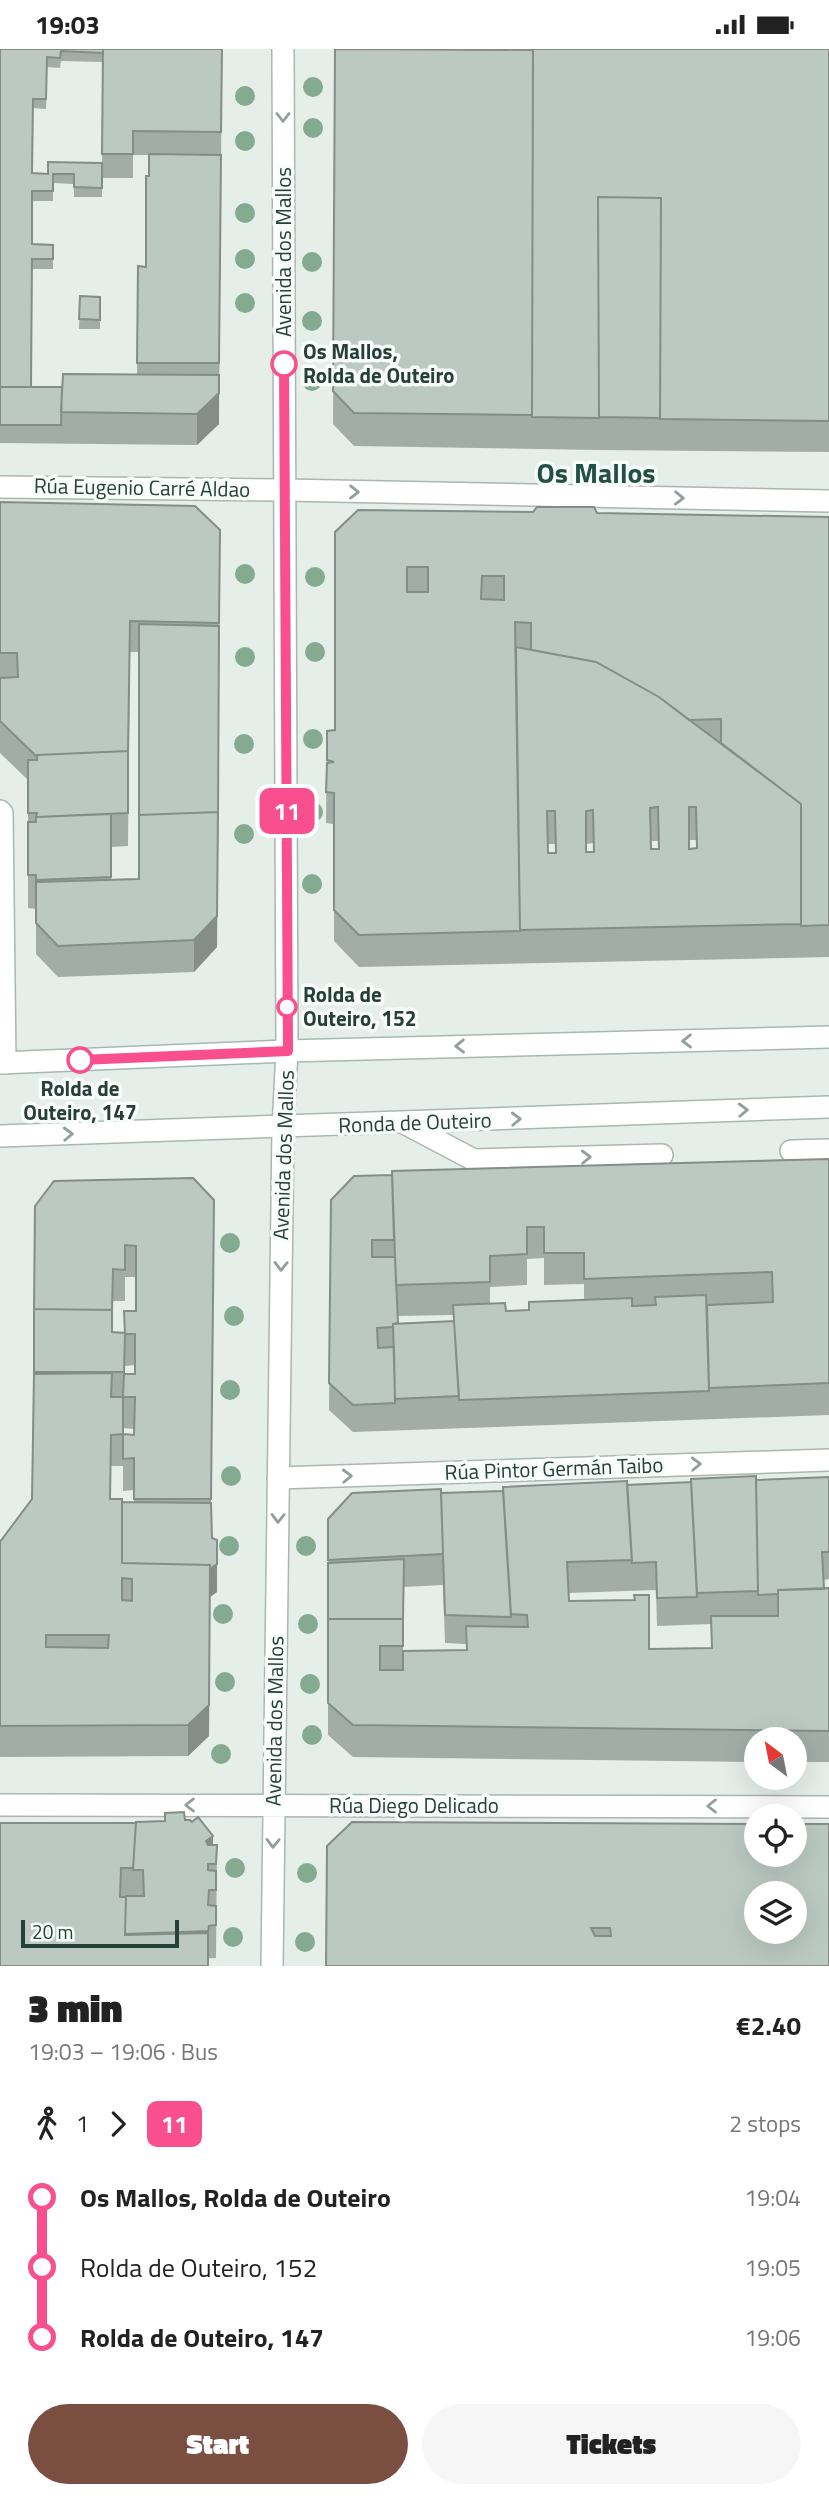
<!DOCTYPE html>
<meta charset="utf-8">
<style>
body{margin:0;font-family:"Titillium Web",sans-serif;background:#f6f6f6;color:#222;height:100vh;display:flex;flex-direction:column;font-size:26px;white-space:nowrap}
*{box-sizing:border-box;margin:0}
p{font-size:23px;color:#767676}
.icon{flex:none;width:38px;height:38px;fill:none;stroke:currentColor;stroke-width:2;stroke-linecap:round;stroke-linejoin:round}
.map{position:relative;height:1917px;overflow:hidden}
.sheet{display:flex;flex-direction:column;background:#fff;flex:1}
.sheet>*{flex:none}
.badge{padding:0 14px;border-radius:10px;font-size:24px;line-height:46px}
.needle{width:46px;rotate:328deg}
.controls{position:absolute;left:744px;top:1678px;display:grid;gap:14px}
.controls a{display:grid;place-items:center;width:63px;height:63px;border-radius:50%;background:#fff;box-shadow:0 7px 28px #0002;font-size:35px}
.scale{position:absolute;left:21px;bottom:18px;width:158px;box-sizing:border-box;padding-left:7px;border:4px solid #263f38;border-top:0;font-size:19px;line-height:24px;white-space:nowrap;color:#263f38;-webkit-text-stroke:5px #f7fbf9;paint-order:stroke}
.map>.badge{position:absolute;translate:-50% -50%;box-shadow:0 0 0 4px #fff}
.legs{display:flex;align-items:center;gap:10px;height:77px;padding:0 28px;font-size:23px}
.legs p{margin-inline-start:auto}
.headline{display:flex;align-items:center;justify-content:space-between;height:119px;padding:0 28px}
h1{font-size:38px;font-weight:800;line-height:52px}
.primary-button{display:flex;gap:14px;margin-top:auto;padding:14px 28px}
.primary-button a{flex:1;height:80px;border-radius:42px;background:#7b4e42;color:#fff;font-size:28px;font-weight:800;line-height:80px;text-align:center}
.primary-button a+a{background:#f6f6f6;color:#222}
ul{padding:0 28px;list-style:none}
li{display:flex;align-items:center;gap:24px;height:70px;font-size:26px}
li i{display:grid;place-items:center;width:10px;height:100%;margin:0 9px;background:currentColor}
li i::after{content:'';width:18px;height:18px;margin:-9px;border:5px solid;border-radius:50%;background:#fff}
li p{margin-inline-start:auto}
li:first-child i{background:linear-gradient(#0000 50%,currentColor 0)}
li:last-child i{background:linear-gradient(currentColor 50%,#0000 0)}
.status{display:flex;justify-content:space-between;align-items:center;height:49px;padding:0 35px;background:#fff;direction:ltr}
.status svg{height:19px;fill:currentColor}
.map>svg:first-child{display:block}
</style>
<div class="status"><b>19:03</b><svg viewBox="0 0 49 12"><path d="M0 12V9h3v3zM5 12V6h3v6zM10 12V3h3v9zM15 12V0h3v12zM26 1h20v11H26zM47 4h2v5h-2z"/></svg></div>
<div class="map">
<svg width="829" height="1917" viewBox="0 0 829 1917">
<rect width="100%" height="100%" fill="#e6eeea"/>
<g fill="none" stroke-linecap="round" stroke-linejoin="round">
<defs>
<path id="lane" d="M 404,1074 L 474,1111 L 662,1106
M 791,1102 L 829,1101"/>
<path id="street" d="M 0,438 L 285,441 L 829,452
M 0,762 L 2,764 L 5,1014
M 278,1429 L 829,1411
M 0,1756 L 829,1758
M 272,1917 L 283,1079 L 287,1002 L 283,0"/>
<path id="secondary" d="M 0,1014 L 287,1002 L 829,988
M 0,1087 L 829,1058"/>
</defs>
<use href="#lane" stroke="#a9b6b1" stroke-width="24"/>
<use href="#street" stroke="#a9b6b1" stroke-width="24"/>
<use href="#secondary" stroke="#a5b9b2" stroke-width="24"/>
<use href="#lane" stroke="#fff" stroke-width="21"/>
<use href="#street" stroke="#fff" stroke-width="21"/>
<use href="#secondary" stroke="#fff" stroke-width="21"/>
</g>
<g fill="#84ab91">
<circle cx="313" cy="38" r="10"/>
<circle cx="245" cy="47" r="10"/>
<circle cx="313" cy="79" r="10"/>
<circle cx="245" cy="92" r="10"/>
<circle cx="245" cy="164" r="10"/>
<circle cx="245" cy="210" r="10"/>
<circle cx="312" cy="213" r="10"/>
<circle cx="245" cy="254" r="10"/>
<circle cx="312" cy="272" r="10"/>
<circle cx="312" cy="332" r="10"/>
<circle cx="245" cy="525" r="10"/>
<circle cx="315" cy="528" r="10"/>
<circle cx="315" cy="603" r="10"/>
<circle cx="245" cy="608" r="10"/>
<circle cx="313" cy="690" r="10"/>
<circle cx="244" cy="695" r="10"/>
<circle cx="313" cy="763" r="10"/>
<circle cx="244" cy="785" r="10"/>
<circle cx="312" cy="835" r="10"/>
<circle cx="230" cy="1194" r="10"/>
<circle cx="234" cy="1267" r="10"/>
<circle cx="230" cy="1341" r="10"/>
<circle cx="231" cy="1427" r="10"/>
<circle cx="229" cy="1497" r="10"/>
<circle cx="306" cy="1497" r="10"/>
<circle cx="223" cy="1565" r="10"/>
<circle cx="308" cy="1575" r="10"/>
<circle cx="225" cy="1633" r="10"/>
<circle cx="310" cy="1635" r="10"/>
<circle cx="312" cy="1686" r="10"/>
<circle cx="221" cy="1705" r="10"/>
<circle cx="235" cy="1819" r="10"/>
<circle cx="307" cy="1824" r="10"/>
<circle cx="233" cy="1888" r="10"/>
<circle cx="305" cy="1893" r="10"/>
</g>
<path fill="#a2ada8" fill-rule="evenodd" d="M 0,0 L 222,0 L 219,375 L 197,396 L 0,394 ZM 61,12 L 103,13 L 102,114 L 48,125 L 32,124 L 33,59 L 46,60 L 47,18 L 60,19 ZM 133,106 L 149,106 L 146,218 L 138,217 L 137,326 L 62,338 L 31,338 L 32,220 L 53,220 L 53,196 L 32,195 L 32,152 L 53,152 L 53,134 L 74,135 L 74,148 L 102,148 L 102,129 L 133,129 Z
M 335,0 L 829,0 L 829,403 L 599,401 L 599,395 L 599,401 L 354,397 L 333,375 Z
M 80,247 L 100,248 L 100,280 L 79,280 Z
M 0,453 L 220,513 L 217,898 L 194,923 L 58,928 L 36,905 L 36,860 L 28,859 L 28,731 L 0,704 ZM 130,603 L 139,603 L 139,830 L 111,831 L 111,798 L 128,797 Z
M 597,464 L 829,468 L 829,908 L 359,918 L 334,892 L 334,775 L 326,774 L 327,682 L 335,681 L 335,483 ZM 689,791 L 696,791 L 696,799 L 689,800 ZM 651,792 L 658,792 L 658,800 L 651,800 ZM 593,794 L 593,803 L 586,803 L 586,795 ZM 548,795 L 555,795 L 555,804 L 548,804 Z
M 829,1110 L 829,1366 L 353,1383 L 329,1361 L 331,1151 ZM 544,1209 L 544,1236 L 584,1235 L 584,1251 L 529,1261 L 506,1262 L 490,1255 L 490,1238 L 527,1236 L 527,1210 ZM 453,1266 L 453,1272 L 398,1274 L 397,1267 Z
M 214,1151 L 211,1462 L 212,1489 L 217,1543 L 210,1548 L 209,1687 L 188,1707 L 0,1708 L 0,1493 L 32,1450 L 35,1157 ZM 125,1228 L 136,1228 L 136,1262 L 124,1284 L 113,1283 L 113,1252 L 125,1252 ZM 135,1316 L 135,1325 L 125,1325 L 125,1317 ZM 123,1379 L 134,1380 L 134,1386 L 123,1385 ZM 111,1417 L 123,1417 L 123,1442 L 134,1441 L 134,1453 L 122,1453 L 111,1450 Z
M 829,1428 L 829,1530 L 824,1531 L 824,1540 L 829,1539 L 829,1713 L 794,1713 L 794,1690 L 756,1690 L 756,1713 L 353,1708 L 328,1686 L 328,1470 L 503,1442 ZM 443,1536 L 445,1594 L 466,1595 L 466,1601 L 403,1602 L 404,1538 ZM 656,1541 L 657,1577 L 711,1575 L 711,1599 L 649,1600 L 634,1546 L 634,1551 L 569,1552 L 568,1544 Z
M 185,1771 L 213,1796 L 217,1796 L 216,1909 L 0,1917 L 136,1774 Z
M 829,1775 L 829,1917 L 326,1917 Z"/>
<path fill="#848d88" d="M 219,344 L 219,375 L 197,396 L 197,365 Z
M 219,577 L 217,898 L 194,923 L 194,891 Z
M 217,1515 L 217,1543 L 210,1548 L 209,1687 L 188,1707 L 188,1676 L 210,1516 Z
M 213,1787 L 213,1815 L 206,1792 Z"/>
<path fill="#bcc9c3" stroke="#848d88" stroke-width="2" fill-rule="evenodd" d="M 0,0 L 103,0 L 103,4 L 61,2 L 60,9 L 47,8 L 46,50 L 33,50 L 32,124 L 48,125 L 48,113 L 102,114 L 102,139 L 74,138 L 74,125 L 53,125 L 53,142 L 32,142 L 32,195 L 53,196 L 53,210 L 32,210 L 31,338 L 0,338 Z
M 103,0 L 222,0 L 221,83 L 133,82 L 133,105 L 102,105 Z
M 335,0 L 533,1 L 532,366 L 354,364 L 333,342 Z
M 479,0 L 829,0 L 829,372 L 660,370 L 661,149 L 598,148 L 599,369 L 532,368 L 533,1 Z
M 149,105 L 221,106 L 219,314 L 137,314 L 138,217 L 146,218 L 146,127 L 149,127 Z
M 598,148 L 661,149 L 660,369 L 599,368 Z
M 80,247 L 100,248 L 100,271 L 79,270 Z
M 63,325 L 219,326 L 219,344 L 197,365 L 61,363 Z
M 0,338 L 62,338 L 61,376 L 0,376 Z
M 0,453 L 195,457 L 220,481 L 219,574 L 130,572 L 128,703 L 128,702 L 37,706 L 37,708 L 0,672 L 0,629 L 18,628 L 17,604 L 0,604 Z
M 537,458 L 594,458 L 597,464 L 829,468 L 829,876 L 801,877 L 801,755 L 721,694 L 721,670 L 689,671 L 659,648 L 596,613 L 531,601 L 531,574 L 515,573 L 520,882 L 359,886 L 334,861 L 334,744 L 326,743 L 327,714 L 334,713 L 327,711 L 327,682 L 335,681 L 335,483 L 358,461 L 533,463 ZM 407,518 L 428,518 L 428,543 L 407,543 ZM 482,527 L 504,527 L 504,551 L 481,550 Z
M 139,575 L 219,577 L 218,767 L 218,763 L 139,766 Z
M 516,598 L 596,613 L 659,648 L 801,755 L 801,875 L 520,881 ZM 658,758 L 659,800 L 651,800 L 650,759 ZM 689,758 L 696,758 L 697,799 L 689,800 ZM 593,761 L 594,803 L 586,803 L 586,762 ZM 547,762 L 555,762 L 556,804 L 548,804 Z
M 128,702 L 128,764 L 36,768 L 37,764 L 28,764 L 28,711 L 37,711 L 37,706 Z
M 218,763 L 217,867 L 194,891 L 58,897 L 36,874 L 36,833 L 139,830 L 139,766 Z
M 111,765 L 111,828 L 36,831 L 36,826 L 28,826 L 28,773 L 36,773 L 36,768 Z
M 829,1110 L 829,1334 L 709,1339 L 707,1256 L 773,1253 L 772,1223 L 584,1230 L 584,1204 L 544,1204 L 544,1178 L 527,1178 L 527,1205 L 490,1207 L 490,1233 L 396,1236 L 392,1122 Z
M 392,1126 L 394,1191 L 372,1191 L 372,1208 L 395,1208 L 398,1274 L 393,1275 L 393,1278 L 377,1279 L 378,1299 L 394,1298 L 395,1354 L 353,1356 L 329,1334 L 331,1151 L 354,1127 Z
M 193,1129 L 214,1151 L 211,1450 L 134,1450 L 134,1409 L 123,1410 L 123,1385 L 111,1386 L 110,1450 L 122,1450 L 122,1514 L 210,1516 L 209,1656 L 188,1676 L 0,1677 L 0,1493 L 32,1450 L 34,1325 L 112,1324 L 111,1348 L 123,1348 L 124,1325 L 135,1325 L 135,1285 L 125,1285 L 124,1262 L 136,1262 L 136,1197 L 125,1196 L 125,1221 L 113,1220 L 112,1262 L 112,1261 L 34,1260 L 35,1157 L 54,1132 ZM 123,1348 L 135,1348 L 134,1386 L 123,1385 ZM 122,1529 L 132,1530 L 132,1552 L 122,1551 ZM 46,1586 L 109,1586 L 108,1599 L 46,1598 Z
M 706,1246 L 709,1342 L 459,1351 L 453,1256 L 505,1254 L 506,1262 L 529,1261 L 529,1253 L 632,1249 L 632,1257 L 656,1256 L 655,1248 Z
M 34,1260 L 112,1261 L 112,1283 L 125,1284 L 124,1323 L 34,1323 Z
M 454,1272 L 459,1347 L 395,1350 L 393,1275 Z
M 756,1427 L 758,1542 L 697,1544 L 691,1430 Z
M 829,1428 L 829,1503 L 822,1503 L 824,1540 L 778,1541 L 778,1545 L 758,1546 L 756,1431 Z
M 627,1432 L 632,1511 L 567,1513 L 569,1552 L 635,1551 L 634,1546 L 649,1546 L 649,1600 L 712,1599 L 711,1567 L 778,1567 L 778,1541 L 829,1539 L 829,1682 L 353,1676 L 328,1654 L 328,1570 L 403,1570 L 403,1597 L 380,1597 L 380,1621 L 403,1621 L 403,1602 L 467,1601 L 466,1577 L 528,1578 L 527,1566 L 511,1565 L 503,1438 Z
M 691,1433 L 697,1548 L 657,1549 L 656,1513 L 632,1514 L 627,1436 Z
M 441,1440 L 443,1505 L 328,1511 L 328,1470 L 352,1444 Z
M 503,1442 L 511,1568 L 445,1566 L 441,1444 Z
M 122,1453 L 211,1454 L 212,1489 L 217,1491 L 217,1515 L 210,1520 L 210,1516 L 122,1514 Z
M 404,1510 L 403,1570 L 328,1570 L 328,1574 L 328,1514 Z
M 184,1763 L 185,1771 L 190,1771 L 192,1773 L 198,1768 L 213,1787 L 206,1792 L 208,1796 L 217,1796 L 216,1815 L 208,1815 L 208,1821 L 216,1822 L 216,1841 L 209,1841 L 208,1856 L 216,1857 L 216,1876 L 209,1877 L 208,1882 L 125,1885 L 126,1847 L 144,1847 L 143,1821 L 133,1821 L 136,1773 L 165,1772 L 165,1764 Z
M 352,1773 L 756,1775 L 756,1806 L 794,1806 L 794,1775 L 829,1775 L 829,1917 L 326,1917 L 327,1797 ZM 756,1844 L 794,1844 L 794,1883 L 756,1883 ZM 591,1879 L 610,1879 L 611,1887 L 595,1887 Z
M 0,1774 L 136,1774 L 133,1819 L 121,1819 L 120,1848 L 126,1848 L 125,1886 L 208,1884 L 208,1917 L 0,1917 Z"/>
<defs><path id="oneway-chevron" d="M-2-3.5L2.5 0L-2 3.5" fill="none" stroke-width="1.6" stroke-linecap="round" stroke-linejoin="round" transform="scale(1.75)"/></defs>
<g stroke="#929f9c">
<use href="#oneway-chevron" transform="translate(283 68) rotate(90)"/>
<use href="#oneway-chevron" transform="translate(354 443) rotate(1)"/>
<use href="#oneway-chevron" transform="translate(679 449) rotate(1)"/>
<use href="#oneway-chevron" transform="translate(687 992) rotate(179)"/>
<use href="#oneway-chevron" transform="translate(460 997) rotate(179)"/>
<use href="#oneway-chevron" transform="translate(743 1061) rotate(-2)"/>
<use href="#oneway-chevron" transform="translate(516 1070) rotate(-2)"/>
<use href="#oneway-chevron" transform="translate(68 1085) rotate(-2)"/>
<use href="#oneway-chevron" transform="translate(586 1108) rotate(-2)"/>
<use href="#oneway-chevron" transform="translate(281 1217) rotate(91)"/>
<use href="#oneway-chevron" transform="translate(696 1415) rotate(-2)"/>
<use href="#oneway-chevron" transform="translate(347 1427) rotate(-2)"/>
<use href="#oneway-chevron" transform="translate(278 1469) rotate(91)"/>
<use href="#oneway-chevron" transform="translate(190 1756) rotate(-180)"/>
<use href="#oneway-chevron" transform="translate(712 1757) rotate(-180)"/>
<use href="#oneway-chevron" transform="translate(273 1794) rotate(91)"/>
</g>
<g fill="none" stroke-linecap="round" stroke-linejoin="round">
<defs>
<path id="line-1" d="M 80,1011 L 288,1002 L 284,315"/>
</defs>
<use href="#line-1" stroke="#fff" stroke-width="16"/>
<use href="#line-1" stroke="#f94f8e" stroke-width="10"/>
</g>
<g fill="#fff" stroke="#f94f8e" stroke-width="3.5">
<circle cx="284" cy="315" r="12"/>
<circle cx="287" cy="958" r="9"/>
<circle cx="80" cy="1011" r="12"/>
</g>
<g text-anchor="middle" stroke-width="7" stroke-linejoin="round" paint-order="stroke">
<g font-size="21" fill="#263f38" stroke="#f7fbf9">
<text transform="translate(284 203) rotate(-90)" y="7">Avenida dos Mallos</text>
<text transform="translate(142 439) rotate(1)" y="7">Rúa Eugenio Carré Aldao</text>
<text transform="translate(415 1074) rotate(-2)" y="7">Ronda de Outeiro</text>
<text transform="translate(284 1106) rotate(-88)" y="7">Avenida dos Mallos</text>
<text transform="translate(554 1420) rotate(-2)" y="7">Rúa Pintor Germán Taibo</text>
<text transform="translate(275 1672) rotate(-89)" y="7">Avenida dos Mallos</text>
<text x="414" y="1764">Rúa Diego Delicado</text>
</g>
<g font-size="21" font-weight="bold" fill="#263f38" stroke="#f7fbf9" text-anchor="start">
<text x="303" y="310">Os Mallos,<tspan x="303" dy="24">Rolda de Outeiro</tspan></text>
<text x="303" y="953">Rolda de<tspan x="303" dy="24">Outeiro, 152</tspan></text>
<text x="80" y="1047" text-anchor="middle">Rolda de<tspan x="80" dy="24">Outeiro, 147</tspan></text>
</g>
<g font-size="28" font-weight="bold" fill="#235044" stroke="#f7fbf9">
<text x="596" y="434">Os Mallos</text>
</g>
</g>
</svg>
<div class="controls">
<a><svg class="needle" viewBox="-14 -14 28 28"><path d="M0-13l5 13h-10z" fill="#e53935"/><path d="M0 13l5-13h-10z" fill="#767676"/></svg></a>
<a><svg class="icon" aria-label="locate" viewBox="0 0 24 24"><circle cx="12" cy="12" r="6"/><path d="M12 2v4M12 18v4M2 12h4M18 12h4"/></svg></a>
<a><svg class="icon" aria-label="layers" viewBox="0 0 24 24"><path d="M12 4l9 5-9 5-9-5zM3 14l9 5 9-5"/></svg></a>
</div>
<div class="scale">20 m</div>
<b class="badge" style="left:287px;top:762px;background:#f94f8e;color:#fff">11</b>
</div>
<section class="sheet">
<div class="headline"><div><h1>3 min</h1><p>19:03 – 19:06 · Bus</p></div><b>€2.40</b></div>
<div class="legs"><svg class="icon" aria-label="walk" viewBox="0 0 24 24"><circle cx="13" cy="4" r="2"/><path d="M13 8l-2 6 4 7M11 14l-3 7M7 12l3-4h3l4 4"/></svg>1<svg class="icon" aria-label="forward" viewBox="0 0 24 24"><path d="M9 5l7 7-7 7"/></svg><b class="badge" style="background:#f94f8e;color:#fff">11</b><p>2 stops</p></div>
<ul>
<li><i style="color:#f94f8e"></i><b>Os Mallos, Rolda de Outeiro</b><p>19:04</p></li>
<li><i style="color:#f94f8e"></i><span>Rolda de Outeiro, 152</span><p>19:05</p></li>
<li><i style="color:#f94f8e"></i><b>Rolda de Outeiro, 147</b><p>19:06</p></li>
</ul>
<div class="primary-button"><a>Start</a><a>Tickets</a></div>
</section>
